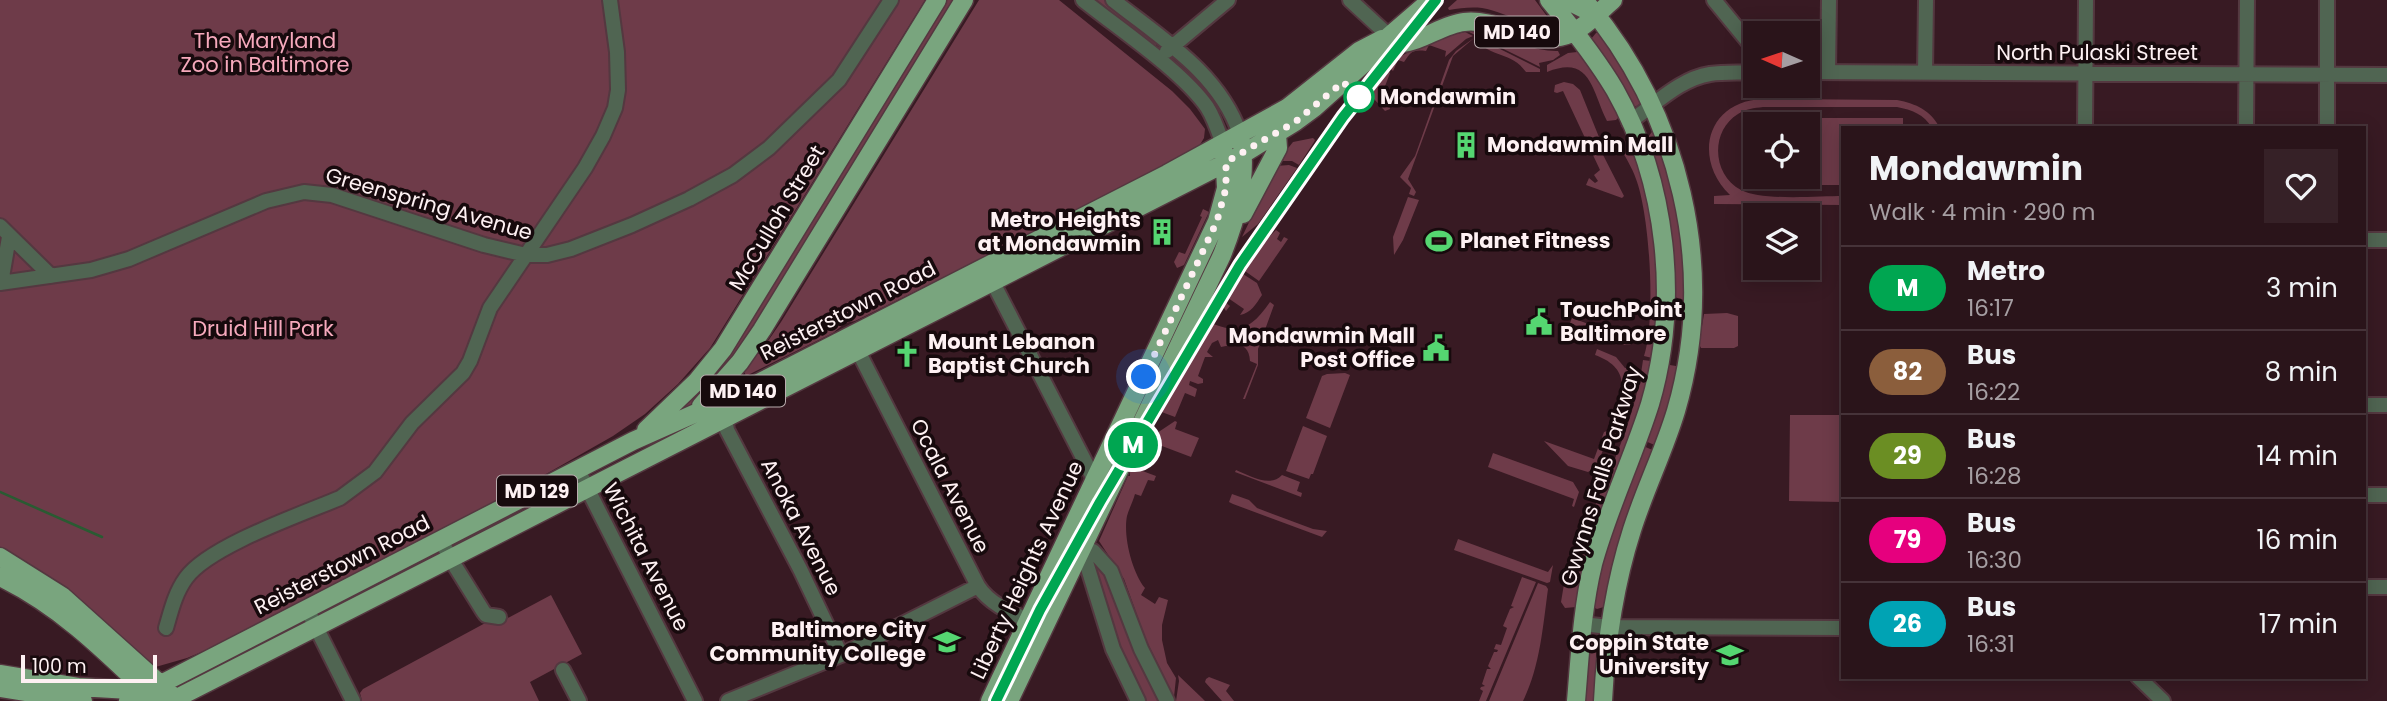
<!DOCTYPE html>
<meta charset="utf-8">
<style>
body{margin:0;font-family:Poppins,sans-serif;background:#362127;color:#f1f3f6;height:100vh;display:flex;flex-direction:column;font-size:26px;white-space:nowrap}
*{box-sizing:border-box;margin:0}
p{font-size:23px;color:#a59ea2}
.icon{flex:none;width:38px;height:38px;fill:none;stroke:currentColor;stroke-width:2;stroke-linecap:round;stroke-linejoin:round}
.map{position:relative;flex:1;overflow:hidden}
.sheet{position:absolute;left:1841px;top:126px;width:525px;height:553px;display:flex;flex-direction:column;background:#2a141a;border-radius:0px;box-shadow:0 4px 18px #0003,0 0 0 2px #463339}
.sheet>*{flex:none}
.badge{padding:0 14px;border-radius:23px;font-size:24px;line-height:46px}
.needle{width:46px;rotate:273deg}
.tools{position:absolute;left:1743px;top:21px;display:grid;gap:14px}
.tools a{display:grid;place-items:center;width:77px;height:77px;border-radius:0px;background:#2a141a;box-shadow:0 4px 18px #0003,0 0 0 2px #463339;font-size:35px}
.scale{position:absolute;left:21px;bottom:18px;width:136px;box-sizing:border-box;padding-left:7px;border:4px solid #fef1f3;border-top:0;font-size:19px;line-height:24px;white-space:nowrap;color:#fef1f3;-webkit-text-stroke:5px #170a0d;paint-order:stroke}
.you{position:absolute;width:35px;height:35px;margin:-18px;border:5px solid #fff;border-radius:50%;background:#1a73e8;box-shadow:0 0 0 10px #1a73e833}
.map>.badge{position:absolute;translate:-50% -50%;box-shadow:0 0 0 4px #fff}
.round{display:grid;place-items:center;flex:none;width:74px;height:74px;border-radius:0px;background:#362127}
.summary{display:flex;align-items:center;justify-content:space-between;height:119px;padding:0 28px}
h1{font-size:33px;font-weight:700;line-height:52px}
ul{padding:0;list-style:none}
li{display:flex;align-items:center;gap:21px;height:84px;padding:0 28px;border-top:2px solid #463339}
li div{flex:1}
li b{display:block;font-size:26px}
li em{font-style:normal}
li .badge{min-width:77px;font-weight:700;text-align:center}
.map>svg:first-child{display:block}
</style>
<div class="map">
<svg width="2387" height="701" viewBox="0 0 2387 701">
<rect width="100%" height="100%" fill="#381a23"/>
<path fill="#6e3b49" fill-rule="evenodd" d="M 0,0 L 925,0 L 725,324 L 710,348 L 678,384 L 645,414 L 613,436 L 518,490 L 216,646 L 187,658 L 152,668 L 0,553 Z
M 947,0 L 957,0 L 745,341 C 723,371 705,400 671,417 L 740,335 Z
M 979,0 L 1059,0 L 1172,91 L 1190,109 L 1205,129 L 1204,138 L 1198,148 L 968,270 L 965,267 L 855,321 L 845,323 L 833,333 L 746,376 L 743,369 L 753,352 L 759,354 L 781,322 Z
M 1090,0 L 1106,0 L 1156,41 L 1156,47 L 1153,48 Z
M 1457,0 L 1535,0 L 1552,23 C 1531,30 1504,11 1482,8 C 1471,7 1460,8 1449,10 L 1448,8 Z
M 1465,32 L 1473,36 L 1466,39 L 1445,57 L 1446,51 L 1429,45 L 1426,51 C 1412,49 1411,52 1404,62 L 1398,60 L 1393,71 L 1385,64 L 1435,39 Z
M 1469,32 C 1500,31 1527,52 1558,51 L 1560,55 L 1553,60 L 1539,63 L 1540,67 Z
M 1596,33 L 1601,33 L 1641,103 L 1639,106 L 1632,106 L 1591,39 Z
M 1474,38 L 1488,43 L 1540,69 L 1540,72 L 1526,72 C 1511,51 1492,59 1474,38 L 1453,56 L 1408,179 L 1416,192 L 1414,196 L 1409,194 L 1411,188 L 1400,177 L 1415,156 L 1449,60 L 1456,51 Z
M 1577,52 L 1582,54 L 1605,87 L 1619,117 L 1616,120 L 1607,121 C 1592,91 1591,54 1547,72 L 1547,65 L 1568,53 Z
M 1383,65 L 1390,73 L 1384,89 L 1391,92 L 1388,101 L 1390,109 L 1385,111 L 1374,99 L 1363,95 L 1368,76 Z
M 1564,82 L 1573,84 L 1580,90 L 1603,147 L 1600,149 L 1624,196 L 1622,198 L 1586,185 L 1589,178 L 1595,183 L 1598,181 L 1594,175 L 1600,170 L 1563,91 L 1557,93 L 1554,92 L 1555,85 Z
M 1763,99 L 1897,100 C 1917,104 1930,110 1940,128 L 1932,128 C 1924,114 1912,110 1897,107 L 1763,107 C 1754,108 1746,109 1738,114 C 1710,131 1712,175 1741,190 C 1762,201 1817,196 1843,196 L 1843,205 L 1714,204 L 1714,196 L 1730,195 C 1692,158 1707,101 1763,99 Z
M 1752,118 L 1903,118 L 1903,128 L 1843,128 L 1843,185 L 1752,185 ZM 1755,124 L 1808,124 L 1808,177 L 1755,177 Z
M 1654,129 L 1684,225 L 1686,298 L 1681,300 L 1672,295 L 1646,140 Z
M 1313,138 L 1315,140 L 1314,142 L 1299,165 L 1292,161 L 1283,161 L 1285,152 L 1293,142 Z
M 1629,139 C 1656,212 1663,281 1652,358 L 1644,356 C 1656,319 1650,216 1636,179 C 1632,167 1625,157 1619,145 Z
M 1289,165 L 1297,168 L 1258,224 L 1242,237 L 1276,166 Z
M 1408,197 L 1419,200 L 1403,240 L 1394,255 L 1393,237 Z
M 1203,209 L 1209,212 L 1184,265 L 1177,268 L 1174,262 L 1179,252 L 1185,254 L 1202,217 L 1200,216 Z
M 1276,230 L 1280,233 L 1277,239 L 1281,242 L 1284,237 L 1288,239 L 1259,281 L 1235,264 L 1262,244 Z
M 1232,267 L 1257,283 L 1262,295 C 1256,304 1251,313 1240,315 L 1244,309 L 1228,298 L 1225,302 L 1230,306 L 1226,311 L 1216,295 Z
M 1270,302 L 1274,305 L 1258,349 L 1258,365 L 1245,399 L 1243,399 L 1257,364 L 1250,361 C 1249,342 1236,343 1221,347 L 1218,340 L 1212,343 L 1207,352 L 1213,357 L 1205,357 L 1198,376 L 1203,379 L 1203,383 L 1198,384 L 1190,381 L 1189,385 L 1197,389 L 1195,397 L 1185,393 L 1175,417 L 1159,411 L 1201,323 L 1204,320 C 1237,335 1249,332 1270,302 Z
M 1727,313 L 1738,316 L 1738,346 L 1734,348 L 1701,348 L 1699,344 L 1704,314 Z
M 1572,318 L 1627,338 L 1630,333 L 1634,332 L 1637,335 L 1634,342 L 1630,345 L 1625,345 L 1570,323 Z
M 1597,349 L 1616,357 L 1625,368 L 1629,368 L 1622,393 L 1621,391 C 1625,372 1612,361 1595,355 Z
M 1643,360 L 1651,361 L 1641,408 L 1597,519 L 1576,607 L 1565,608 L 1561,602 L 1565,578 C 1591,506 1633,437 1643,360 Z
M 1664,364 L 1682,367 L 1659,447 L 1643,440 Z
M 1345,373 L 1350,375 L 1330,428 L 1306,418 L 1322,376 L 1327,374 Z
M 1790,415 L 1842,415 L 1841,502 L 1789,501 Z
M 1175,421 L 1177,422 L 1175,429 L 1199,438 L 1191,457 L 1154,443 L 1148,437 L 1150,430 L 1157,433 Z
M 1303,426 L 1327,436 L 1313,474 L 1311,474 L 1309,479 L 1286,471 Z
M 1607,431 L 1609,434 L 1597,466 L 1588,472 L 1568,466 L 1544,441 L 1594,459 L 1604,432 Z
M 1641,445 L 1657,452 L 1607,606 L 1597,609 L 1593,607 L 1595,581 Z
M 1493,453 L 1573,482 L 1579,492 L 1574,507 L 1572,506 L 1574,499 L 1488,467 Z
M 1137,469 L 1156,476 L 1154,481 L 1148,480 L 1141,496 L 1135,494 C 1133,501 1129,509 1127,516 C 1123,536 1132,572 1145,588 L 1141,595 L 1155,604 L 1159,597 L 1168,600 L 1162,625 L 1162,640 L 1167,663 L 1176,678 L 1174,697 L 1146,640 L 1124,579 L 1099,541 L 1128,476 L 1130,476 L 1130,472 Z
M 1236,470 C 1251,476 1270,488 1282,475 L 1300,482 L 1297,491 L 1302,493 L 1301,497 L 1235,472 Z
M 1232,494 L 1249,500 L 1257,508 L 1313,529 L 1327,531 L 1322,537 L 1233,504 L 1229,502 Z
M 1458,539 L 1548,572 L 1553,565 L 1550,582 L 1547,583 L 1454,550 Z
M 1093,559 L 1107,574 L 1162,701 L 1143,701 L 1120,651 Z
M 1522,577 L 1536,582 L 1486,701 L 1479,701 L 1483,691 L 1480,689 L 1481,687 L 1485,686 L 1482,684 L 1487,669 L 1491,669 L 1488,666 L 1494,652 L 1497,652 L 1498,650 L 1494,649 L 1496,644 L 1501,645 L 1507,628 L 1503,626 L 1510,609 L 1514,607 L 1511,606 Z
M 1538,583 L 1546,586 L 1548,589 C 1543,626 1540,667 1523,701 L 1489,701 Z
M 551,595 L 582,654 L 530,682 L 539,701 L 362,701 L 360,693 L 363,689 L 489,621 L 506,619 Z
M 1592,644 L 1595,645 L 1597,650 L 1594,701 L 1582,701 L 1587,645 Z
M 1178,675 L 1202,698 L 1205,701 L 1176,701 L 1179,681 Z
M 1209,677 L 1230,685 L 1226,691 L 1234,701 L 1222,701 L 1205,682 L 1206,679 Z"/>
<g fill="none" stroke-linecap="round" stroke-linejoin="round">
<path stroke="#295b32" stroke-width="2.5" d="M 0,492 L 102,537"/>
<defs>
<path id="minor" d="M 1083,0 C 1119,29 1182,71 1207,107 C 1214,118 1218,130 1222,142
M 1113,0 C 1162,39 1219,73 1240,134
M 1350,0 L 1389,36
M 1714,0 L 1755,50
M 1167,51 L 1228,0
M 1808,72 L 2387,75
M 1828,72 L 1829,0
M 1925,73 L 1926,0
M 1629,122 C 1655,105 1679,79 1710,74 C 1725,72 1740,73 1755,72
M 2085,128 L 2086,0
M 2246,128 L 2247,0
M 2327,128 L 2327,0
M 0,226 L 51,276
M 2364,240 L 2387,240
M 988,273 L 1095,481
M 0,283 L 91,270 L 129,259 L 266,201 L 304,192 L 332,195 L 484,245 L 526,255 L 547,255 L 571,249 L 632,225 L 689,199 L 733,175 L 769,148 L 839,80 L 891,0
M 1,283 L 9,237
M 854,343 L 978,586 C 991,606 1015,614 1036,624
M 2364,405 L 2387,405
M 724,411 L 727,430 L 800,569 L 841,655
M 578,470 L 695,701
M 2364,495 L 2387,495
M 441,540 L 450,558 L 483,611 L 486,615 L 499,617
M 1076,545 L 1093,551 L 1111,571 L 1141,649 L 1167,701
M 1082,549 L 1113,649 L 1138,701
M 2364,587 L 2387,587
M 307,609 L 353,701
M 1582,624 L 1609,627 L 1843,628
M 166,628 C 171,611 175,593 186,578 C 209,546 302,514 340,498 L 375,472 L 412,423 L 463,373 L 470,361 L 490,308 L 585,168 L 603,136 L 615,108 L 618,90 L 617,52 L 610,0
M 563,670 L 579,701
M 2138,677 L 2163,701
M 728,701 L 841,655 L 978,586"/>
<path id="major" d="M 1549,0 C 1573,29 1596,58 1615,90 C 1667,182 1680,302 1650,404 C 1633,458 1608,509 1593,564 C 1582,609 1580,655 1576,701
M 1566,0 L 1594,14
M 1584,0 C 1680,112 1718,267 1676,411 C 1664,451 1645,489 1632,530 C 1614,586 1606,642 1603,701
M 1389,36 C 1393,40 1396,43 1402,43 C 1420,42 1444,24 1464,22 C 1497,18 1527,44 1560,37 C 1580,33 1598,13 1613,0
M 1243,214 L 1278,148 L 1277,134
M 701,406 L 740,362 L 762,330 L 964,0
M 646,430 L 697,381 L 723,349 L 937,0
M 0,557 L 62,596 L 169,692
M 0,577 C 62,607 108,654 157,701
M 0,674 L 78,687 L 147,691
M 0,688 L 83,701
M 128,701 L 633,441 L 723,401 L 1167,174 L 1287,108 L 1359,51 L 1382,39
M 171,701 L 1243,154 L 1295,122 L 1314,108 L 1370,58 L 1389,36 L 1431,0
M 990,701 L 1217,221 L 1226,188 L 1224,152
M 1009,701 L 1222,255 C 1237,217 1246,184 1242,144"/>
</defs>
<use href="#minor" stroke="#543840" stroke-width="18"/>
<use href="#major" stroke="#543840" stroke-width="21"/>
<use href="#minor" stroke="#506552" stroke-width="14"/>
<use href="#major" stroke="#79a57e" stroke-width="18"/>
</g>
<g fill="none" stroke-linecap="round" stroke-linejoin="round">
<defs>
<path id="line" d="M 996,701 L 1040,610 L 1100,502 L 1240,265 L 1343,117 L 1436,0"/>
</defs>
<use href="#line" stroke="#fff" stroke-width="16"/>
<use href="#line" stroke="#00a651" stroke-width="10"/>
<path stroke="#fef1f3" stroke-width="7" stroke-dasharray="0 12.6" d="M 1144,377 L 1217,221 L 1226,188 L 1226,162 L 1295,122 L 1343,82 L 1359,97"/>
</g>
<defs>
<symbol id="building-bare" viewBox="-9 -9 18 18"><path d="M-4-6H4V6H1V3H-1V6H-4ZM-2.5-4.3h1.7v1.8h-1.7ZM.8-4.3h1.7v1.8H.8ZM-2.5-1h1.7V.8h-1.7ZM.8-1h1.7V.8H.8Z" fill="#55d671" stroke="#170a0d" stroke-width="2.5" paint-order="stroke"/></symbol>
<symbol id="stadium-bare" viewBox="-9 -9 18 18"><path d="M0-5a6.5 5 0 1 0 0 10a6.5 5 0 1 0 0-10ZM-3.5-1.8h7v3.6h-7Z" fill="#55d671" stroke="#170a0d" stroke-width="2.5" paint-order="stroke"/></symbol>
<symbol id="civic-bare" viewBox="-9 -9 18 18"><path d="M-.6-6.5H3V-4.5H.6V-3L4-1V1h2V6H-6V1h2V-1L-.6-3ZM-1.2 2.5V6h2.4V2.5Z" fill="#55d671" stroke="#170a0d" stroke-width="2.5" paint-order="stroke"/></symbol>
<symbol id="church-bare" viewBox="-9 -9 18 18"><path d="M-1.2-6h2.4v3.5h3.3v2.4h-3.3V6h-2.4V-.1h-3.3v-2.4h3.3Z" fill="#55d671" stroke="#170a0d" stroke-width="2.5" paint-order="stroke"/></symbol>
<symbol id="university-bare" viewBox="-9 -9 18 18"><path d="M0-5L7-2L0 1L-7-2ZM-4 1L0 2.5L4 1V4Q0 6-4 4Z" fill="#55d671" stroke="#170a0d" stroke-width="2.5" paint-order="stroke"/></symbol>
</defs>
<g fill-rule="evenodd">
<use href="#building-bare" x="1447" y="126" width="38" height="38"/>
<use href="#building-bare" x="1143" y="213" width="38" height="38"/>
<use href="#stadium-bare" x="1420" y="222" width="38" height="38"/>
<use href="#civic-bare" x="1520" y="303" width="38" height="38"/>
<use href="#civic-bare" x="1417" y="329" width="38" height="38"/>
<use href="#church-bare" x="888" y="335" width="38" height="38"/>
<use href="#university-bare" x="928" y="623" width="38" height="38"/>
<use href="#university-bare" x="1711" y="636" width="38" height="38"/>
</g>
<circle fill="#fff" stroke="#00a651" stroke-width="3.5" cx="1359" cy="97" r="14"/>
<g text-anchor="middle" stroke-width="7" stroke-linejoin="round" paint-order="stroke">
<g fill="#170a0d" stroke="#b9acae" stroke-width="2">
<rect x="1475" y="16.5" width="84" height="31" rx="5"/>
<rect x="701" y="375.5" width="84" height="31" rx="5"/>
<rect x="497" y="475.5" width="80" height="31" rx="5"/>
</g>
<g font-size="19" font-weight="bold" fill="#fef1f3">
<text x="1517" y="39">MD 140</text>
<text x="743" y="398">MD 140</text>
<text x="537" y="498">MD 129</text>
</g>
<g font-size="21" fill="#f6a9bc" stroke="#170a0d">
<text x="265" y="48">The Maryland<tspan x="265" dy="24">Zoo in Baltimore</tspan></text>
<text x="263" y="336">Druid Hill Park</text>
</g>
<g font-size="21" fill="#fef1f3" stroke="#170a0d">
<text x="2097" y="60">North Pulaski Street</text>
<text transform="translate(429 204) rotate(16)" y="7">Greenspring Avenue</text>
<text transform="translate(777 218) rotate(-59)" y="7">McCulloh Street</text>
<text transform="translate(848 311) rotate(-27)" y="7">Reisterstown Road</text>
<text transform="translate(1601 476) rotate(-73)" y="7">Gwynns Falls Parkway</text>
<text transform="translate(950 486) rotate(63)" y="7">Ocala Avenue</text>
<text transform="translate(801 527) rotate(63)" y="7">Anoka Avenue</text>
<text transform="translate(646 557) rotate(63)" y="7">Wichita Avenue</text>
<text transform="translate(342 565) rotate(-27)" y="7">Reisterstown Road</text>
<text transform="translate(1027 570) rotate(-65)" y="7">Liberty Heights Avenue</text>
</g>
<g font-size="21" font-weight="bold" fill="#fef1f3" stroke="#170a0d" text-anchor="start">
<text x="1380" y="104">Mondawmin</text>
</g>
<g font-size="21" font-weight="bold" fill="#fef1f3" stroke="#170a0d" text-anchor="start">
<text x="1487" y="152">Mondawmin Mall</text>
<text x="1141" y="227" text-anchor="end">Metro Heights<tspan x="1141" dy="24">at Mondawmin</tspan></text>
<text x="1460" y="248">Planet Fitness</text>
<text x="1560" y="317">TouchPoint<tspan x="1560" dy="24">Baltimore</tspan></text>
<text x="1415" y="343" text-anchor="end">Mondawmin Mall<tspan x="1415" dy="24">Post Office</tspan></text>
<text x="928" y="349">Mount Lebanon<tspan x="928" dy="24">Baptist Church</tspan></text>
<text x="926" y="637" text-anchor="end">Baltimore City<tspan x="926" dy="24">Community College</tspan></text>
<text x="1709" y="650" text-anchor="end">Coppin State<tspan x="1709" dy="24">University</tspan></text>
</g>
</g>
</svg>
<div class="tools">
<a><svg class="needle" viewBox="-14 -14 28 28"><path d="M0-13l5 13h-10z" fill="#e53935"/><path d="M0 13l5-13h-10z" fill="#a59ea2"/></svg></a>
<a><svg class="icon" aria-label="locate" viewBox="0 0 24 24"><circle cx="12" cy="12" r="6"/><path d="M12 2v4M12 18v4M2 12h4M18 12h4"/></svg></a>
<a><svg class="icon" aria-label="layers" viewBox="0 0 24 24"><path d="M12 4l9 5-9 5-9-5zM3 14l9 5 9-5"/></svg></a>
</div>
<div class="scale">100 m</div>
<div class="you" style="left:1144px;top:377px"></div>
<b class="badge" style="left:1133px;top:445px;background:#00a651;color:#fff">M</b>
<section class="sheet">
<div class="summary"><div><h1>Mondawmin</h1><p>Walk · 4 min · 290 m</p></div><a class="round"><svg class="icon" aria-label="heart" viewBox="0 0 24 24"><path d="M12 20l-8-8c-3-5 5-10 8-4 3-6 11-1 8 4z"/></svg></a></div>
<ul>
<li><span class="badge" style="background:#00a651;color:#fff">M</span><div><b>Metro</b><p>16:17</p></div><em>3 min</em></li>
<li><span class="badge" style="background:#8b5e3c;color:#fff">82</span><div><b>Bus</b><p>16:22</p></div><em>8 min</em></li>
<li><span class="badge" style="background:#6b8e23;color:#fff">29</span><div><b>Bus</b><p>16:28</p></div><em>14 min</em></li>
<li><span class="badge" style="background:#e6007e;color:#fff">79</span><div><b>Bus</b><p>16:30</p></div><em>16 min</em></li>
<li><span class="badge" style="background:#00a3b4;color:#fff">26</span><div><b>Bus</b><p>16:31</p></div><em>17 min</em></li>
</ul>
</section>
</div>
